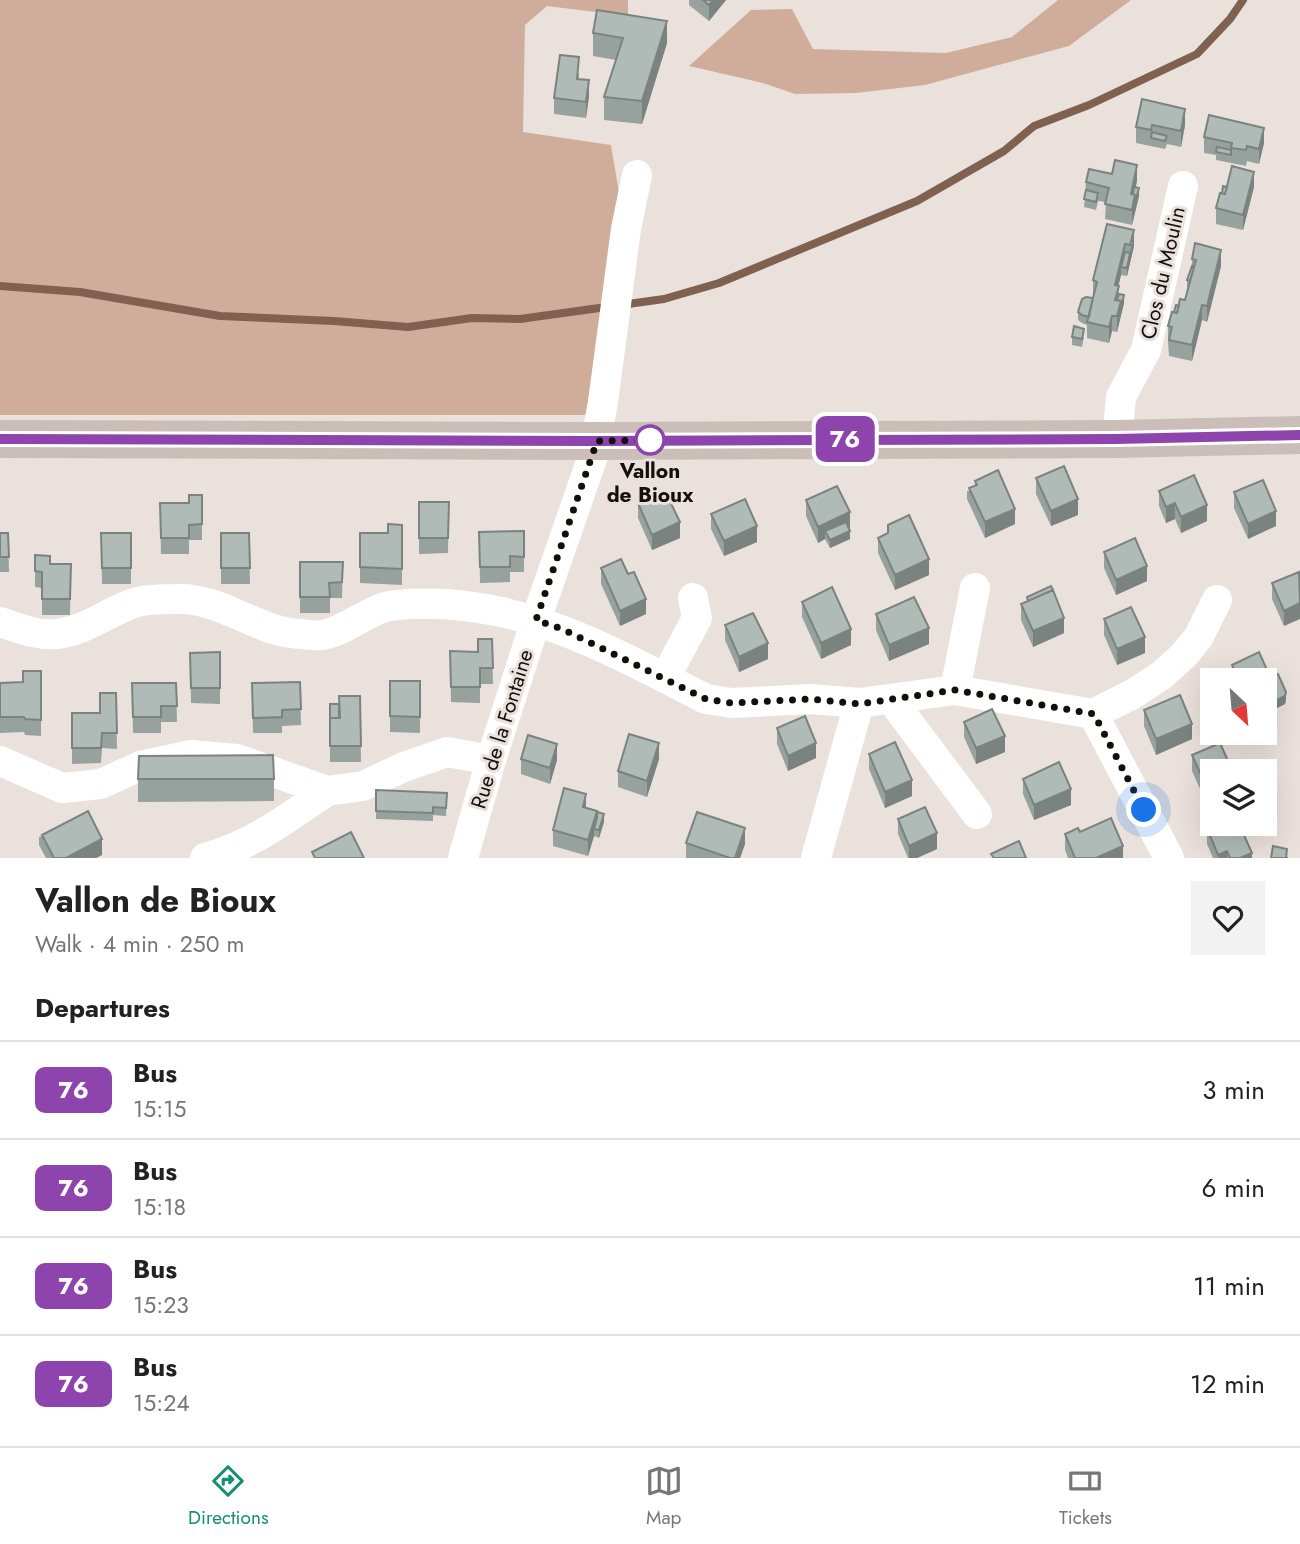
<!DOCTYPE html>
<meta charset="utf-8">
<style>
body{margin:0;font-family:Jost,sans-serif;background:#f2f2f2;color:#222;height:100vh;display:flex;flex-direction:column;font-size:26px;white-space:nowrap}
*{box-sizing:border-box;margin:0}
p{font-size:23px;color:#767676}
.icon{flex:none;width:38px;height:38px;fill:none;stroke:currentColor;stroke-width:2;stroke-linecap:round;stroke-linejoin:round}
.map{position:relative;height:858px;overflow:hidden}
.drawer{display:flex;flex-direction:column;background:#fff;flex:1}
.drawer>*{flex:none}
.badge{padding:0 14px;border-radius:10px;font-size:24px;line-height:46px}
.needle{width:46px;rotate:154deg}
.buttons{position:absolute;left:1200px;top:668px;display:grid;gap:14px}
.buttons a{display:grid;place-items:center;width:77px;height:77px;border-radius:0px;background:#fff;box-shadow:0 7px 28px #0002;font-size:35px}
.you{position:absolute;width:35px;height:35px;margin:-18px;border:5px solid #fff;border-radius:50%;background:#1a73e8;box-shadow:0 0 0 10px #1a73e833}
.map>.badge{position:absolute;translate:-50% -50%;box-shadow:0 0 0 4px #fff}
h2{padding:0 35px;font-size:26px;line-height:63px}
.round{display:grid;place-items:center;flex:none;width:74px;height:74px;border-radius:0px;background:#f2f2f2}
.headline{display:flex;align-items:center;justify-content:space-between;height:119px;padding:0 35px}
h1{font-size:33px;font-weight:700;line-height:52px}
ul{padding:0;list-style:none}
li{display:flex;align-items:center;gap:21px;height:98px;padding:0 35px;border-top:2px solid #e0e0e0}
li div{flex:1}
li b{display:block;font-size:26px}
li em{font-style:normal}
li .badge{min-width:77px;font-weight:700;text-align:center}
.menu{display:flex;justify-content:space-around;align-items:center;height:98px;border-top:2px solid #e0e0e0;background:#fff;font-size:19px;color:#767676}
.menu a{display:grid;justify-items:center;gap:4px}
.menu .on{color:#168e71}
.map>svg:first-child{display:block}
</style>
<div class="map">
<svg width="1300" height="858" viewBox="0 0 1300 858">
<rect width="100%" height="100%" fill="#ebe1dc"/>
<path fill="#d0ad9b" d="M 0,0 L 628,0 L 628,16 L 547,6 L 525,25 L 523,132 L 611,145 L 619,193 L 586,415 L 0,415 Z
M 1058,0 L 1131,0 L 1069,46 L 925,85 L 856,93 L 795,94 L 763,83 L 689,66 L 751,10 L 792,9 L 813,49 L 946,53 L 1012,37 Z"/>
<g fill="none" stroke-linecap="round" stroke-linejoin="round">
<path stroke="#80604f" stroke-width="8" d="M 0,286 L 80,292 L 220,316 L 334,321 L 408,327 L 472,318 L 520,319 L 664,299 L 719,283 L 917,201 L 1004,151 L 1034,126 L 1089,105 L 1197,54 L 1230,19 L 1243,0"/>
<path stroke="#fff" stroke-width="30" d="M 1117,439 L 1121,397 L 1146,350 L 1183,186
M 0,622 C 18,628 37,636 56,634 C 86,631 107,612 134,603 C 146,599 164,599 177,599 C 222,597 257,633 302,634 C 309,635 317,636 323,635 C 349,630 370,607 397,605 C 514,594 605,648 706,699 L 732,703 L 810,699 L 859,703 L 955,690 L 1093,714 L 1133,694 L 1162,675 L 1184,655 L 1198,638 L 1217,600
M 665,678 L 697,618 L 693,598
M 955,690 L 975,588
M 891,699 L 977,814
M 1093,714 L 1169,858
M 0,761 L 62,788 L 101,784 L 140,766 L 191,755 L 237,759 L 327,791 L 363,786 L 404,767 L 447,752 L 491,760
M 205,858 C 251,846 289,817 327,791
M 463,858 L 491,760 L 536,620 L 593,456 L 603,402 L 626,229 L 637,175
M 816,858 L 859,703"/>
<path stroke="#cbbeb8" stroke-width="38" d="M 0,439 L 597,441 L 1117,439 L 1300,435"/>
</g>
<path fill="#97a19d" d="M 689,0 L 726,0 L 709,21 L 689,5 Z
M 593,33 L 667,43 L 642,124 L 604,120 L 604,97 L 616,60 L 593,56 Z
M 579,73 L 579,79 L 589,96 L 586,118 L 554,114 L 554,98 Z
M 1142,99 L 1185,125 L 1181,147 L 1167,144 L 1165,149 L 1136,143 L 1136,127 Z
M 1204,137 L 1264,143 L 1259,164 L 1247,161 L 1246,166 L 1216,160 L 1216,155 L 1204,153 Z
M 1137,180 L 1136,187 L 1139,196 L 1132,225 L 1105,219 L 1106,202 L 1098,201 L 1096,210 L 1084,207 L 1086,182 Z
M 1227,187 L 1254,187 L 1243,230 L 1216,224 L 1216,208 L 1222,193 Z
M 1107,224 L 1134,246 L 1127,276 L 1121,275 L 1118,286 L 1119,294 L 1124,303 L 1117,332 L 1112,331 L 1109,343 L 1087,338 L 1087,325 L 1082,323 L 1078,320 L 1078,312 L 1093,298 L 1093,280 Z
M 1192,259 L 1221,266 L 1207,322 L 1202,320 L 1192,361 L 1169,356 L 1168,342 L 1168,326 L 1174,312 L 1185,300 L 1187,288 L 1187,280 L 1192,266 Z
M 1072,337 L 1084,337 L 1082,347 L 1072,345 Z
M 1036,478 L 1078,515 L 1051,526 L 1036,494 Z
M 975,481 L 1015,524 L 985,538 L 967,499 L 967,491 L 969,491 L 969,488 L 975,486 Z
M 1159,491 L 1207,521 L 1181,533 L 1175,519 L 1166,523 L 1159,506 Z
M 1234,492 L 1276,526 L 1248,539 L 1234,508 Z
M 202,495 L 202,540 L 189,540 L 189,554 L 161,554 L 160,503 L 189,503 Z
M 806,500 L 850,528 L 849,528 L 850,539 L 830,548 L 825,539 L 818,543 L 806,516 Z
M 419,502 L 449,502 L 448,553 L 419,554 Z
M 638,503 L 680,538 L 652,550 L 638,518 Z
M 711,514 L 757,542 L 724,556 L 711,529 Z
M 402,525 L 402,585 L 360,583 L 360,533 L 388,533 Z
M 888,525 L 929,575 L 895,590 L 878,553 L 878,538 L 888,533 Z
M 524,531 L 524,572 L 510,572 L 510,582 L 480,583 L 479,532 Z
M 0,533 L 8,533 L 9,572 L 0,572 Z
M 101,533 L 131,533 L 131,584 L 102,584 Z
M 221,533 L 249,533 L 250,584 L 221,584 Z
M 1104,552 L 1147,581 L 1116,595 L 1104,568 Z
M 35,555 L 50,564 L 71,564 L 70,615 L 42,615 L 42,588 L 35,587 Z
M 300,562 L 343,562 L 342,598 L 330,598 L 330,613 L 300,613 Z
M 601,568 L 628,574 L 646,614 L 620,626 L 601,584 Z
M 1299,572 L 1284,626 L 1272,599 L 1272,583 Z
M 1027,597 L 1064,633 L 1033,647 L 1021,620 L 1021,604 L 1027,602 Z
M 802,602 L 851,645 L 821,659 L 802,617 Z
M 876,614 L 929,644 L 889,661 L 876,630 Z
M 1104,619 L 1145,653 L 1117,665 L 1104,635 Z
M 725,625 L 768,659 L 739,672 L 725,640 Z
M 492,639 L 493,684 L 480,684 L 480,703 L 451,702 L 450,651 L 478,652 Z
M 220,652 L 220,704 L 191,703 L 190,653 Z
M 1232,665 L 1270,677 L 1286,700 L 1285,704 L 1277,708 L 1275,704 L 1265,708 L 1265,681 L 1232,681 Z
M 41,671 L 41,736 L 25,735 L 24,732 L 0,733 L 0,683 L 23,682 Z
M 390,681 L 420,681 L 420,733 L 390,732 Z
M 300,682 L 301,725 L 282,726 L 282,733 L 253,733 L 252,683 Z
M 132,683 L 176,683 L 177,722 L 161,722 L 161,733 L 133,733 Z
M 116,693 L 117,749 L 102,748 L 101,763 L 72,764 L 72,713 L 100,713 Z
M 360,696 L 361,762 L 330,762 L 330,704 L 339,704 Z
M 1144,710 L 1192,739 L 1156,755 L 1144,726 Z
M 964,722 L 1005,752 L 976,764 L 964,737 Z
M 777,728 L 816,758 L 788,771 L 777,744 Z
M 869,754 L 912,796 L 885,808 L 869,769 Z
M 1192,755 L 1213,772 L 1213,799 L 1206,802 L 1192,771 Z
M 521,759 L 557,760 L 550,784 L 521,774 Z
M 659,759 L 647,797 L 618,787 L 618,771 Z
M 138,779 L 274,779 L 274,801 L 138,802 Z
M 1023,779 L 1071,805 L 1034,820 L 1023,794 Z
M 376,790 L 447,793 L 446,816 L 433,815 L 433,821 L 376,819 Z
M 586,808 L 597,812 L 604,822 L 599,838 L 594,836 L 588,856 L 553,846 L 553,830 Z
M 898,819 L 937,849 L 917,858 L 908,858 L 898,834 Z
M 1207,828 L 1252,858 L 1213,858 L 1207,844 Z
M 1080,832 L 1123,858 L 1068,858 L 1065,850 L 1065,834 Z
M 42,836 L 102,855 L 96,858 L 46,858 L 39,845 L 39,837 Z
M 686,843 L 745,844 L 740,858 L 686,858 Z"/>
<path fill="#7b8380" d="M 713,0 L 726,0 L 709,21 L 709,5 Z
M 667,21 L 667,43 L 642,124 L 642,101 Z
M 589,80 L 589,96 L 586,118 L 586,102 Z
M 1185,109 L 1185,125 L 1181,147 L 1181,131 Z
M 1264,128 L 1264,143 L 1259,164 L 1259,149 Z
M 1137,165 L 1137,180 L 1133,202 L 1131,194 Z
M 1254,172 L 1254,187 L 1243,230 L 1243,215 Z
M 1139,188 L 1139,196 L 1132,225 L 1132,210 L 1135,195 Z
M 1134,230 L 1134,246 L 1127,276 L 1127,268 Z
M 1125,244 L 1125,260 L 1121,267 L 1121,275 L 1115,301 L 1115,285 Z
M 1221,250 L 1221,266 L 1207,322 L 1207,306 Z
M 1124,295 L 1124,303 L 1117,332 L 1117,316 L 1121,301 Z
M 1202,305 L 1202,320 L 1192,361 L 1192,345 Z
M 1112,316 L 1112,331 L 1109,343 L 1109,327 Z
M 1078,499 L 1078,515 L 1051,526 L 1051,511 Z
M 1175,503 L 1175,519 L 1166,523 L 1166,507 Z
M 1207,505 L 1207,521 L 1181,533 L 1181,517 Z
M 1015,509 L 1015,524 L 985,538 L 985,522 Z
M 1276,511 L 1276,526 L 1248,539 L 1248,524 Z
M 850,512 L 850,528 L 828,538 L 825,531 L 825,539 L 818,543 L 818,527 Z
M 680,522 L 680,538 L 652,550 L 652,535 Z
M 757,526 L 757,542 L 724,556 L 724,541 Z
M 850,531 L 850,539 L 830,548 L 830,540 Z
M 929,559 L 929,575 L 895,590 L 895,575 Z
M 1147,566 L 1147,581 L 1116,595 L 1116,580 Z
M 646,599 L 646,614 L 620,626 L 620,611 Z
M 1300,603 L 1300,619 L 1284,626 L 1284,611 Z
M 1064,618 L 1064,633 L 1033,647 L 1033,631 Z
M 929,628 L 929,644 L 889,661 L 889,645 Z
M 851,629 L 851,645 L 821,659 L 821,643 Z
M 1145,637 L 1145,653 L 1117,665 L 1117,649 Z
M 768,643 L 768,659 L 739,672 L 739,657 Z
M 1275,688 L 1275,704 L 1265,708 L 1265,693 Z
M 1286,692 L 1286,700 L 1285,704 L 1277,708 L 1277,700 Z
M 1192,724 L 1192,739 L 1156,755 L 1156,739 Z
M 1005,736 L 1005,752 L 976,764 L 976,748 Z
M 659,743 L 659,759 L 647,797 L 647,781 Z
M 816,743 L 816,758 L 788,771 L 788,756 Z
M 557,744 L 557,760 L 550,784 L 550,768 Z
M 912,780 L 912,796 L 885,808 L 885,792 Z
M 1213,783 L 1213,799 L 1206,802 L 1206,786 Z
M 1071,789 L 1071,805 L 1034,820 L 1034,805 Z
M 586,794 L 586,809 L 583,807 Z
M 597,811 L 597,826 L 594,829 L 594,836 L 588,856 L 588,840 Z
M 604,814 L 604,822 L 599,838 L 599,830 Z
M 745,828 L 745,844 L 740,858 L 735,858 Z
M 937,833 L 937,849 L 917,858 L 909,858 L 909,846 Z
M 102,839 L 102,855 L 96,858 L 66,858 Z
M 1123,846 L 1123,858 L 1096,858 Z
M 1227,851 L 1227,858 L 1218,858 L 1218,855 Z
M 1252,853 L 1252,858 L 1240,858 Z"/>
<path fill="#b0bbb7" stroke="#7b8380" stroke-width="2" d="M 703,0 L 713,0 L 709,5 Z
M 597,10 L 667,21 L 642,101 L 604,97 L 623,38 L 593,33 Z
M 560,55 L 579,57 L 577,79 L 589,80 L 586,102 L 554,98 Z
M 1142,99 L 1185,109 L 1181,131 L 1152,125 L 1151,130 L 1136,127 Z
M 1209,115 L 1264,128 L 1259,149 L 1247,146 L 1246,150 L 1231,148 L 1232,143 L 1204,137 Z
M 1152,132 L 1167,136 L 1165,141 L 1151,138 Z
M 1217,147 L 1231,150 L 1231,155 L 1216,152 Z
M 1115,160 L 1137,165 L 1131,194 L 1135,195 L 1132,210 L 1105,204 L 1109,188 L 1086,182 L 1089,169 L 1112,174 Z
M 1232,166 L 1254,172 L 1243,215 L 1216,208 L 1220,193 L 1225,194 Z
M 1223,186 L 1227,187 L 1225,194 L 1222,193 Z
M 1134,187 L 1139,188 L 1135,202 L 1135,195 L 1133,194 Z
M 1086,190 L 1098,193 L 1096,202 L 1084,199 Z
M 1107,224 L 1134,230 L 1130,245 L 1125,244 L 1115,285 L 1119,286 L 1115,300 L 1121,301 L 1117,316 L 1112,316 L 1109,327 L 1087,322 L 1097,282 L 1093,280 Z
M 1195,243 L 1221,250 L 1207,306 L 1202,305 L 1192,345 L 1169,340 L 1172,327 L 1168,326 L 1172,312 L 1177,313 L 1180,299 L 1185,300 L 1196,260 L 1192,259 Z
M 1125,252 L 1130,253 L 1127,268 L 1121,267 Z
M 1192,266 L 1194,267 L 1190,281 L 1187,280 Z
M 1119,294 L 1124,295 L 1121,309 L 1121,301 L 1117,300 Z
M 1086,297 L 1093,298 L 1089,317 L 1082,315 L 1078,312 L 1082,299 Z
M 1176,305 L 1179,306 L 1177,313 L 1174,312 Z
M 1074,326 L 1084,329 L 1082,339 L 1072,337 Z
M 1064,466 L 1078,499 L 1051,511 L 1036,478 Z
M 998,470 L 1015,509 L 985,522 L 969,488 L 977,485 L 975,481 Z
M 1194,475 L 1207,505 L 1181,517 L 1175,503 L 1166,507 L 1159,491 Z
M 1263,480 L 1276,511 L 1248,524 L 1234,492 Z
M 837,486 L 850,512 L 818,527 L 806,500 Z
M 665,491 L 680,522 L 652,535 L 638,503 Z
M 189,495 L 202,495 L 202,524 L 189,525 L 189,538 L 161,538 L 160,503 L 189,503 Z
M 745,499 L 757,526 L 724,541 L 711,514 Z
M 419,502 L 449,502 L 448,538 L 419,538 Z
M 909,515 L 929,559 L 895,575 L 878,538 L 888,533 L 888,525 Z
M 846,522 L 850,531 L 830,540 L 825,531 Z
M 388,524 L 402,525 L 402,569 L 360,567 L 360,533 L 388,533 Z
M 524,531 L 524,557 L 510,556 L 510,567 L 480,567 L 479,532 Z
M 0,533 L 8,533 L 9,557 L 0,557 Z
M 101,533 L 131,533 L 131,568 L 102,568 Z
M 221,533 L 249,533 L 250,568 L 221,568 Z
M 1135,538 L 1147,566 L 1116,580 L 1104,552 Z
M 35,555 L 50,556 L 50,564 L 71,564 L 70,599 L 42,599 L 42,572 L 35,571 Z
M 621,559 L 628,574 L 634,572 L 646,599 L 620,611 L 601,568 Z
M 300,562 L 343,562 L 342,582 L 329,583 L 330,597 L 300,597 Z
M 1299,572 L 1300,603 L 1284,611 L 1272,583 Z
M 1051,586 L 1053,590 L 1028,601 L 1027,597 Z
M 832,587 L 851,629 L 821,643 L 802,602 Z
M 1053,590 L 1064,618 L 1033,631 L 1021,604 Z
M 914,597 L 929,628 L 889,645 L 876,614 Z
M 1131,607 L 1145,637 L 1117,649 L 1104,619 Z
M 753,613 L 768,643 L 739,657 L 725,625 Z
M 478,639 L 492,639 L 493,668 L 480,668 L 480,687 L 451,687 L 450,651 L 478,652 Z
M 220,652 L 220,688 L 191,688 L 190,653 Z
M 1259,652 L 1275,688 L 1265,693 L 1265,681 L 1239,681 L 1232,665 Z
M 23,671 L 41,671 L 41,720 L 25,719 L 24,717 L 0,717 L 0,683 L 23,682 Z
M 1278,674 L 1286,692 L 1285,696 L 1277,700 L 1275,696 L 1275,688 L 1270,677 Z
M 390,681 L 420,681 L 420,717 L 390,716 Z
M 300,682 L 301,709 L 282,710 L 282,717 L 253,718 L 252,683 Z
M 132,683 L 176,683 L 177,706 L 161,706 L 161,717 L 133,717 Z
M 100,693 L 116,693 L 117,733 L 102,733 L 101,748 L 72,748 L 72,713 L 100,713 Z
M 1180,695 L 1192,724 L 1156,739 L 1144,710 Z
M 339,696 L 360,696 L 361,746 L 330,746 L 330,718 L 340,718 Z
M 330,704 L 339,704 L 339,718 L 330,718 L 330,723 Z
M 992,709 L 1005,736 L 976,748 L 964,722 Z
M 805,716 L 816,743 L 788,756 L 777,728 Z
M 629,734 L 659,743 L 647,781 L 618,771 Z
M 528,735 L 557,744 L 550,768 L 521,759 Z
M 895,742 L 912,780 L 885,792 L 869,754 Z
M 1220,743 L 1233,772 L 1213,772 L 1213,783 L 1206,786 L 1192,755 Z
M 273,755 L 274,779 L 138,779 L 139,756 Z
M 1059,762 L 1071,789 L 1034,805 L 1023,779 Z
M 564,788 L 586,794 L 583,807 L 597,811 L 588,840 L 553,830 Z
M 376,790 L 447,793 L 446,808 L 433,807 L 433,813 L 376,811 Z
M 925,807 L 937,833 L 909,846 L 898,819 Z
M 88,811 L 102,839 L 66,858 L 54,858 L 42,835 Z
M 597,812 L 604,814 L 599,830 L 594,829 L 597,818 Z
M 697,812 L 745,828 L 735,858 L 730,858 L 686,843 Z
M 1111,818 L 1123,846 L 1096,858 L 1075,858 L 1065,834 L 1078,828 L 1080,832 Z
M 1216,824 L 1239,824 L 1252,853 L 1240,858 L 1230,858 L 1227,851 L 1218,855 L 1207,828 Z
M 351,832 L 364,858 L 315,858 L 312,852 Z
M 1019,841 L 1026,858 L 994,858 L 991,854 Z
M 1273,846 L 1287,849 L 1286,858 L 1288,858 L 1271,858 Z"/>
<g fill="none" stroke-linecap="round" stroke-linejoin="round">
<defs>
<path id="line" d="M 0,439 L 597,441 L 1116,439 L 1300,435"/>
</defs>
<use href="#line" stroke="#fff" stroke-width="16"/>
<use href="#line" stroke="#8e44ad" stroke-width="10"/>
<path stroke="#120f0d" stroke-width="7" stroke-dasharray="0 12.6" d="M 650,440 L 597,441 L 536,620 L 562,629 L 706,699 L 732,703 L 810,699 L 859,704 L 955,690 L 1094,714 L 1144,810"/>
</g>
<circle fill="#fff" stroke="#8e44ad" stroke-width="3.5" cx="650" cy="440" r="14"/>
<g text-anchor="middle" stroke-width="6" stroke-linejoin="round" paint-order="stroke">
<g font-size="21" fill="#120f0d" stroke="#ebe1dc">
<text transform="translate(1163 273) rotate(-77)" y="7">Clos du Moulin</text>
<text transform="translate(502 729) rotate(-73)" y="7">Rue de la Fontaine</text>
</g>
<g font-size="21" font-weight="bold" fill="#120f0d" stroke="#ebe1dc">
<text x="650" y="478">Vallon<tspan x="650" dy="24">de Bioux</tspan></text>
</g>
</g>
</svg>
<div class="buttons">
<a><svg class="needle" viewBox="-14 -14 28 28"><path d="M0-13l5 13h-10z" fill="#e53935"/><path d="M0 13l5-13h-10z" fill="#767676"/></svg></a>
<a><svg class="icon" aria-label="layers" viewBox="0 0 24 24"><path d="M12 4l9 5-9 5-9-5zM3 14l9 5 9-5"/></svg></a>
</div>
<div class="you" style="left:1144px;top:810px"></div>
<b class="badge" style="left:845px;top:439px;background:#8e44ad;color:#fff">76</b>
</div>
<section class="drawer">
<div class="headline"><div><h1>Vallon de Bioux</h1><p>Walk · 4 min · 250 m</p></div><a class="round"><svg class="icon" aria-label="heart" viewBox="0 0 24 24"><path d="M12 20l-8-8c-3-5 5-10 8-4 3-6 11-1 8 4z"/></svg></a></div>
<h2>Departures</h2>
<ul>
<li><span class="badge" style="background:#8e44ad;color:#fff">76</span><div><b>Bus</b><p>15:15</p></div><em>3 min</em></li>
<li><span class="badge" style="background:#8e44ad;color:#fff">76</span><div><b>Bus</b><p>15:18</p></div><em>6 min</em></li>
<li><span class="badge" style="background:#8e44ad;color:#fff">76</span><div><b>Bus</b><p>15:23</p></div><em>11 min</em></li>
<li><span class="badge" style="background:#8e44ad;color:#fff">76</span><div><b>Bus</b><p>15:24</p></div><em>12 min</em></li>
</ul>
</section>
<nav class="menu">
<a class="on"><svg class="icon" aria-label="directions" viewBox="0 0 24 24"><path d="M12 3l9 9-9 9-9-9zM9 14v-3h6M13 9l2 2-2 2"/></svg>Directions</a>
<a><svg class="icon" aria-label="map" viewBox="0 0 24 24"><path d="M3 6l6-2 6 2 6-2v14l-6 2-6-2-6 2zM9 4v14M15 6v14"/></svg>Map</a>
<a><svg class="icon" aria-label="tickets" viewBox="0 0 24 24"><path d="M3 7h18v10H3zM15 7v10"/></svg>Tickets</a>
</nav>
